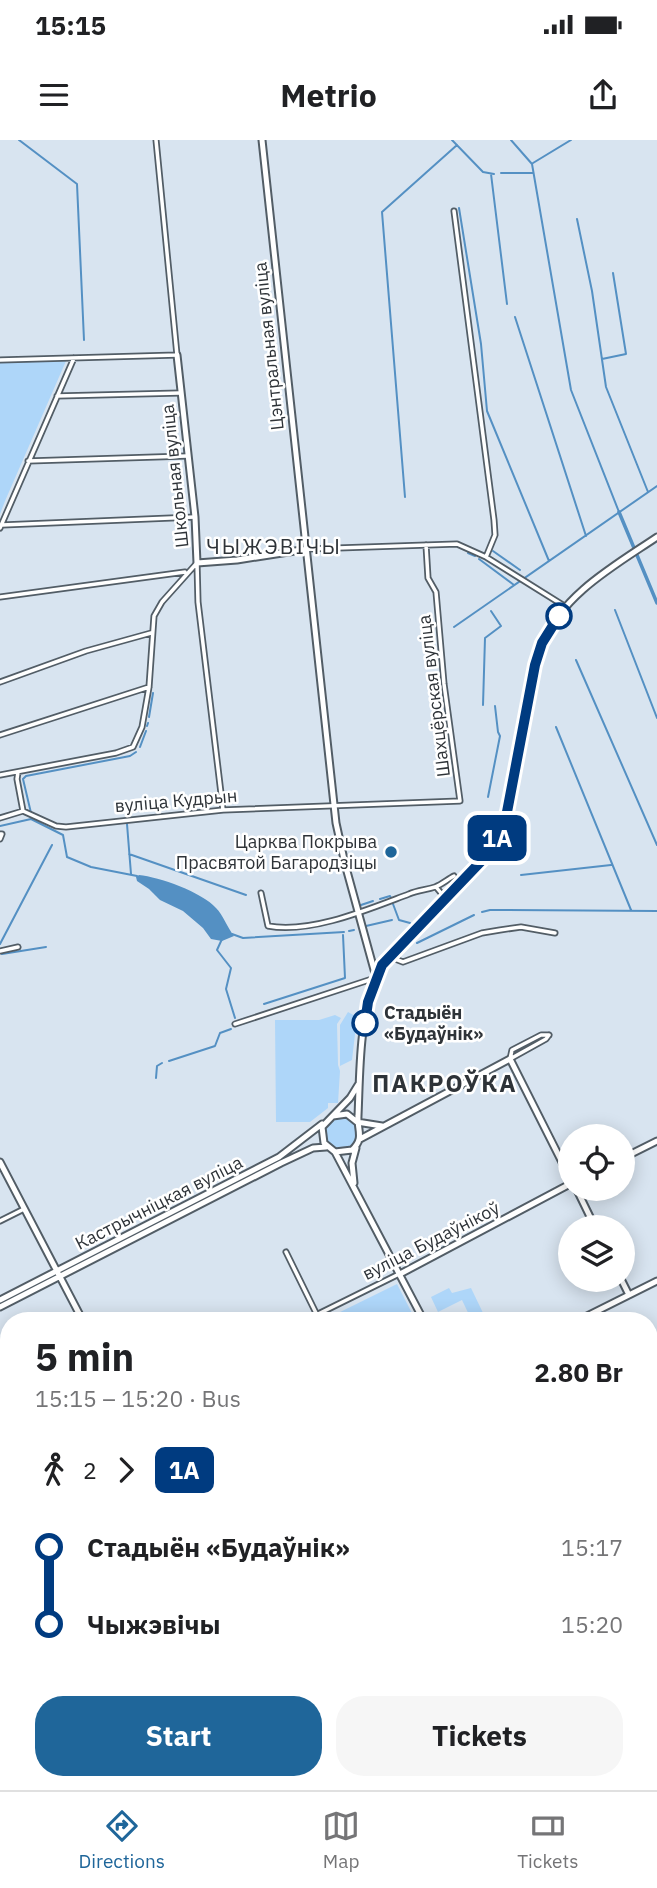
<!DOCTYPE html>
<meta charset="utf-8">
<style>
body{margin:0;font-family:"IBM Plex Sans",sans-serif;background:#f6f6f6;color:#202124;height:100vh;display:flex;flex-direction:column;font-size:26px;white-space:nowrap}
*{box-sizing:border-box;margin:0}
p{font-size:23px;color:#757577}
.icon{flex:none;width:38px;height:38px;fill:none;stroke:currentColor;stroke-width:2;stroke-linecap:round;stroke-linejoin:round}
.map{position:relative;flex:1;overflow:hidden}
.panel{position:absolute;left:0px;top:1172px;width:658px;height:478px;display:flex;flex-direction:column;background:#fff;border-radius:28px 28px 0 0;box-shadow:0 4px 18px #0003}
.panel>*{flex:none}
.badge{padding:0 14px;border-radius:10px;font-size:24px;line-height:46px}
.buttons{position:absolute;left:558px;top:984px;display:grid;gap:14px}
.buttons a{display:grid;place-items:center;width:77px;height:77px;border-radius:50%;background:#fff;box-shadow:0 4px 18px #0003;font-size:35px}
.map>.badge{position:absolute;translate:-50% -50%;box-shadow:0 0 0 4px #fff}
.legs{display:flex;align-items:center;gap:10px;height:77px;padding:0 35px;font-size:23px}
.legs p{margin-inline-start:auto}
.overview{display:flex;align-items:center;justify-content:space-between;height:119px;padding:0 35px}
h1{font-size:38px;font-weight:700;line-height:52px}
.primary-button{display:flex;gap:14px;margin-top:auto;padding:14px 35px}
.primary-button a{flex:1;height:80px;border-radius:28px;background:#1f669a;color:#fff;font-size:28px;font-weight:700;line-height:80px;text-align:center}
.primary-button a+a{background:#f6f6f6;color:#202124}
ul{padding:0 35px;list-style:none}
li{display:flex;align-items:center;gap:24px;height:77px;font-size:26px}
li i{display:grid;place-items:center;width:10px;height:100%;margin:0 9px;background:currentColor}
li i::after{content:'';width:18px;height:18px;margin:-9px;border:5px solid;border-radius:50%;background:#fff}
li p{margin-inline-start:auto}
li:first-child i{background:linear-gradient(#0000 50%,currentColor 0)}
li:last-child i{background:linear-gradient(currentColor 50%,#0000 0)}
.status{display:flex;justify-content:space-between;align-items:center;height:49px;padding:0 35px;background:#fff;direction:ltr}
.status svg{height:19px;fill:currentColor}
header{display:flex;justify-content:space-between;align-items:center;height:91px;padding:0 35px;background:#fff;font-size:32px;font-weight:700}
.tab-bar{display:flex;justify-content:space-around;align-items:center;height:98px;border-top:2px solid #e0e0e0;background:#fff;font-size:19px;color:#757577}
.tab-bar a{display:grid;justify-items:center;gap:4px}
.tab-bar .active{color:#1f669a}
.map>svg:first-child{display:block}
</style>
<div class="status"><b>15:15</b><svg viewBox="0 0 49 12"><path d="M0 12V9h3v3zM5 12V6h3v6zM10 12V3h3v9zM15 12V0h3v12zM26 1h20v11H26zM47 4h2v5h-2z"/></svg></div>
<header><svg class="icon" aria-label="menu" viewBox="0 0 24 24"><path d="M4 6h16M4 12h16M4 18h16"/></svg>Metrio<svg class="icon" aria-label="share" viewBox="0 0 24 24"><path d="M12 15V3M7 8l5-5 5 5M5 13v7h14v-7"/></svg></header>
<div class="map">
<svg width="657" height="1650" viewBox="0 0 657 1650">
<rect width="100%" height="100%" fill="#d8e4f0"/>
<path fill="#aed6f9" d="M 66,221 L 5,361 L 0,374 L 0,222 Z
M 348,872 L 357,877 L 352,920 L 340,926 L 340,885 Z
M 335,875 L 341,878 L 337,884 L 338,925 L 340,931 L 338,963 L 328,963 L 328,968 L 310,982 L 276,982 L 275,880 L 319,880 Z
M325 993a16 16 0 1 1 32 0a16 16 0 1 1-32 0Z
M 397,1144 L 416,1181 L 334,1181 L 332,1176 Z
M 449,1148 L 452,1153 L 471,1148 L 484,1175 L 472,1181 L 462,1160 L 438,1172 L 431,1157 Z
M 9,1479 L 9,1526 L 6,1528 L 9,1538 L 0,1543 L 0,1484 Z"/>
<path fill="#5490c3" d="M 139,735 C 159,737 202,752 216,768 C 223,775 227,787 234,796 L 222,801 L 211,799 L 203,788 L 183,771 L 160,760 L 149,749 L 137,741 L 136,737 Z"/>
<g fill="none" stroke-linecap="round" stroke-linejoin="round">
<path stroke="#5490c3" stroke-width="2" d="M 19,0 L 77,44 L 84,200
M 452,0 L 483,32 L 494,34
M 511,0 L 532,24 L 571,250 L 619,372
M 533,23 L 571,0
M 501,33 L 533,33
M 491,34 L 507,164
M 459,68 L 481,204 L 487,271 L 549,421
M 577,79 L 592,151 L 606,247 L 648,352
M 515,177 L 586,396
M 602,219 L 626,214 L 613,133
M 405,357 L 382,72 L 457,5
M 493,411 L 520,430
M 468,413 L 475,416
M 479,419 L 514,445
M 615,470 L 657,578
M 454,487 L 657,346
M 576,520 L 657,705
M 483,565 L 485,498 L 501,486 L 491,471
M 149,577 L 153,553
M 147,586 L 148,583
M 556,587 L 631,770
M 140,607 L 146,591
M 488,657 L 500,596 L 498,592 L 495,566
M 31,673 L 23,639 L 26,636 L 130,616 L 136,612
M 127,684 L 131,734
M 0,686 L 31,679 L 63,695 L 67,717 L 91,727 L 137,736
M 129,714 L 246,755
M 521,735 L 611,725
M 380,759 L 390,756 L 391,758
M 393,764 L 399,780 L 410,783
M 361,765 L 373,761
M 482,772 L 490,770 L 657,771
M 366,786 L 392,780
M 349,791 L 354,790
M 232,794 L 243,798 L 344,792
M 222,799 L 217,810 L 231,828 L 226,849 L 235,878
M 417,803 L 474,775
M 0,804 L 52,705
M 2,814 L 46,807
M 264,864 L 345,838 L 343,795
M 169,921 L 215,906 L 220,893 L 231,889
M 156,938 L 157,926 L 162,923"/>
<path stroke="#5490c3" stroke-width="3.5" d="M 619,372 L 657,463"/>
<defs>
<path id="street" d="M 454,71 L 494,380 L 495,395 L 486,417 L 566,467
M 0,220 L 177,215 L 156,0
M 57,256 L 180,253
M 28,321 L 187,316
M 2,385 L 195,377
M 0,388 L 74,218
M 308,409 L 457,404 L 486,417
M 197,423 L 198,462 L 223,670
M 0,457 L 185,432
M 0,542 L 86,511 L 151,493
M 0,595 L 149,547
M 0,635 L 116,613 L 133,607 L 142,587 L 149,547 L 154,476 L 162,462 L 196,424
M 23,671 L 56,686 L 66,687 L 223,670 L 460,661 L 444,544 L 436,452 L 428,438 L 426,405
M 0,678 L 23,671 L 17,639 L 18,632
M 0,694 L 2,694 L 0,699
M 436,747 L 446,759
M 261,753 L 268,786 C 311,794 369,769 409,754 C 418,750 426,750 435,747 C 441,745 448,739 454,736
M 0,811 L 18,807
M 390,817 L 403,822 L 482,793 L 500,790 L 521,787 L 555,793
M 235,884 L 375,838
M 510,919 L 512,910 L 541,895 L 549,895
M 510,919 L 546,899 L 549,895
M 0,1081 L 24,1069
M 286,1112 L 317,1175
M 304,1181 L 399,1134
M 0,1247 L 9,1262
M 0,1335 L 9,1331
M 0,1387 L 9,1383
M 0,1429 L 9,1424"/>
<path id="secondary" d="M 262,0 L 336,683 L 345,724 L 376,837
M 177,215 L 195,377 L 197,423 L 237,420 L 308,409
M 358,945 L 350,958 L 322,987 L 324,1003 L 335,1012 L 352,1010 C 365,998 357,990 358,976 C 360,931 359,883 375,840 C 392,797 460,754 488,714 C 507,688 510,654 515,623 C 522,584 526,541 542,504 C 563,454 614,426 657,397
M 333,976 L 347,974 L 357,982 L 382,986
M 360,999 L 510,919 L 570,1038
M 335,1012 L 424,1181
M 623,1018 L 657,1001
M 0,1022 L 83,1181
M 354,1043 L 352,1023 L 356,1008
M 576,1048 L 595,1087
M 400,1134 L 570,1044
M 621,1139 L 629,1155
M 0,1160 L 279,1017 L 322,984
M 0,1167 L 281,1023 L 313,1008 L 326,1007
M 577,1181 L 657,1141
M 649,1235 L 657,1231
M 0,1479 L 9,1474
M 0,1566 L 9,1561
M 649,1624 L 657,1639
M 316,1642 L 320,1650
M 656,1650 L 657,1644"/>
</defs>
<use href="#street" stroke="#525d66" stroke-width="7"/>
<use href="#secondary" stroke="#525d66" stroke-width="9"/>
<use href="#street" stroke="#fff" stroke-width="3.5"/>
<use href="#secondary" stroke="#fff" stroke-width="5"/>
<path stroke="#4f555b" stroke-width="2" stroke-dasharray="9 9" stroke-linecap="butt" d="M 649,1203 L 657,1199"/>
</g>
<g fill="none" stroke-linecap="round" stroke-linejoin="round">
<defs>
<path id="line-1" d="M 365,883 L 368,862 L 382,825 L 489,713 L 507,672 L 535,525 L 542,503 L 559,476"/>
</defs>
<use href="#line-1" stroke="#fff" stroke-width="16"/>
<use href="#line-1" stroke="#003b80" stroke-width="10"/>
</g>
<g fill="#fff" stroke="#003b80" stroke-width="3.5">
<circle cx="559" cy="476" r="12"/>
<circle cx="365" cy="883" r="12"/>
</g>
<circle fill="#1f669a" stroke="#fff" stroke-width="2.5" cx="391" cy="712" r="7"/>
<g text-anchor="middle" stroke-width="5" stroke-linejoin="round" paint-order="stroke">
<g font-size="18" fill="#2e3338" stroke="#fff">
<text transform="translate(269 206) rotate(-96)" y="6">Цэнтральная вуліца</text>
<text transform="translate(175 336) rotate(-96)" y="6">Школьная вуліца</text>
<text transform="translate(434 556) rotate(-97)" y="6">Шахцёрская вуліца</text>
<text transform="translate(176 661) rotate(-5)" y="6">вуліца Кудрын</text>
<text transform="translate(159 1063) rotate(-27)" y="6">Кастрычніцкая вуліца</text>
<text transform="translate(431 1101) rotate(-27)" y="6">вуліца Будаўнікоў</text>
</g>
<g font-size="18" fill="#2e3338" stroke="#fff" text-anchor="end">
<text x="377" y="708">Царква Покрыва<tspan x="377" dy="21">Прасвятой Багародзіцы</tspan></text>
</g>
<g font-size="18" font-weight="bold" fill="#2e3338" stroke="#fff" text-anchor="start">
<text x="384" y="879">Стадыён<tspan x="384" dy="21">«Будаўнік»</tspan></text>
</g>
<g font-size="21" letter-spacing="2" fill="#2e3338" stroke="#fff">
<text x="274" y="414">ЧЫЖЭВІЧЫ</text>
</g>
<g font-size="24" font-weight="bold" letter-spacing="2" fill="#2e3338" stroke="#fff">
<text x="445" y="952">ПАКРОЎКА</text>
</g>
</g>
</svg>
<div class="buttons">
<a><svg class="icon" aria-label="locate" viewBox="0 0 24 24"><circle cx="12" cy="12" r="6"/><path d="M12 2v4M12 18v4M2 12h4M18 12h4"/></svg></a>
<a><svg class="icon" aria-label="layers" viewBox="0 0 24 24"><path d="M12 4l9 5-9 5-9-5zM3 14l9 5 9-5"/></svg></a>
</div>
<b class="badge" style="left:497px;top:698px;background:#003b80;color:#fff">1А</b>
<section class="panel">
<div class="overview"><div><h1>5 min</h1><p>15:15 – 15:20 · Bus</p></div><b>2.80 Br</b></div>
<div class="legs"><svg class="icon" aria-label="walk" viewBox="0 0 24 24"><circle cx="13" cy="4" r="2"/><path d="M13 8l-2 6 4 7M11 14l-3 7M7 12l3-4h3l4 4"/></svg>2<svg class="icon" aria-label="forward" viewBox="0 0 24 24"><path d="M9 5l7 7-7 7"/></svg><b class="badge" style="background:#003b80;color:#fff">1А</b></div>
<ul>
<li><i style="color:#003b80"></i><b>Стадыён «Будаўнік»</b><p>15:17</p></li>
<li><i style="color:#003b80"></i><b>Чыжэвічы</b><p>15:20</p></li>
</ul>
<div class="primary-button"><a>Start</a><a>Tickets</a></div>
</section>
</div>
<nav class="tab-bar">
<a class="active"><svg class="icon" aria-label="directions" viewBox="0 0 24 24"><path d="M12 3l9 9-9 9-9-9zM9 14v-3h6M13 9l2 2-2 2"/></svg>Directions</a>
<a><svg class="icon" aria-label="map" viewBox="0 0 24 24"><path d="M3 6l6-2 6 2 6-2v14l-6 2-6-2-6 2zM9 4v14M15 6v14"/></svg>Map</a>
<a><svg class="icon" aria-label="tickets" viewBox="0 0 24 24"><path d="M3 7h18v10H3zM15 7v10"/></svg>Tickets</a>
</nav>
